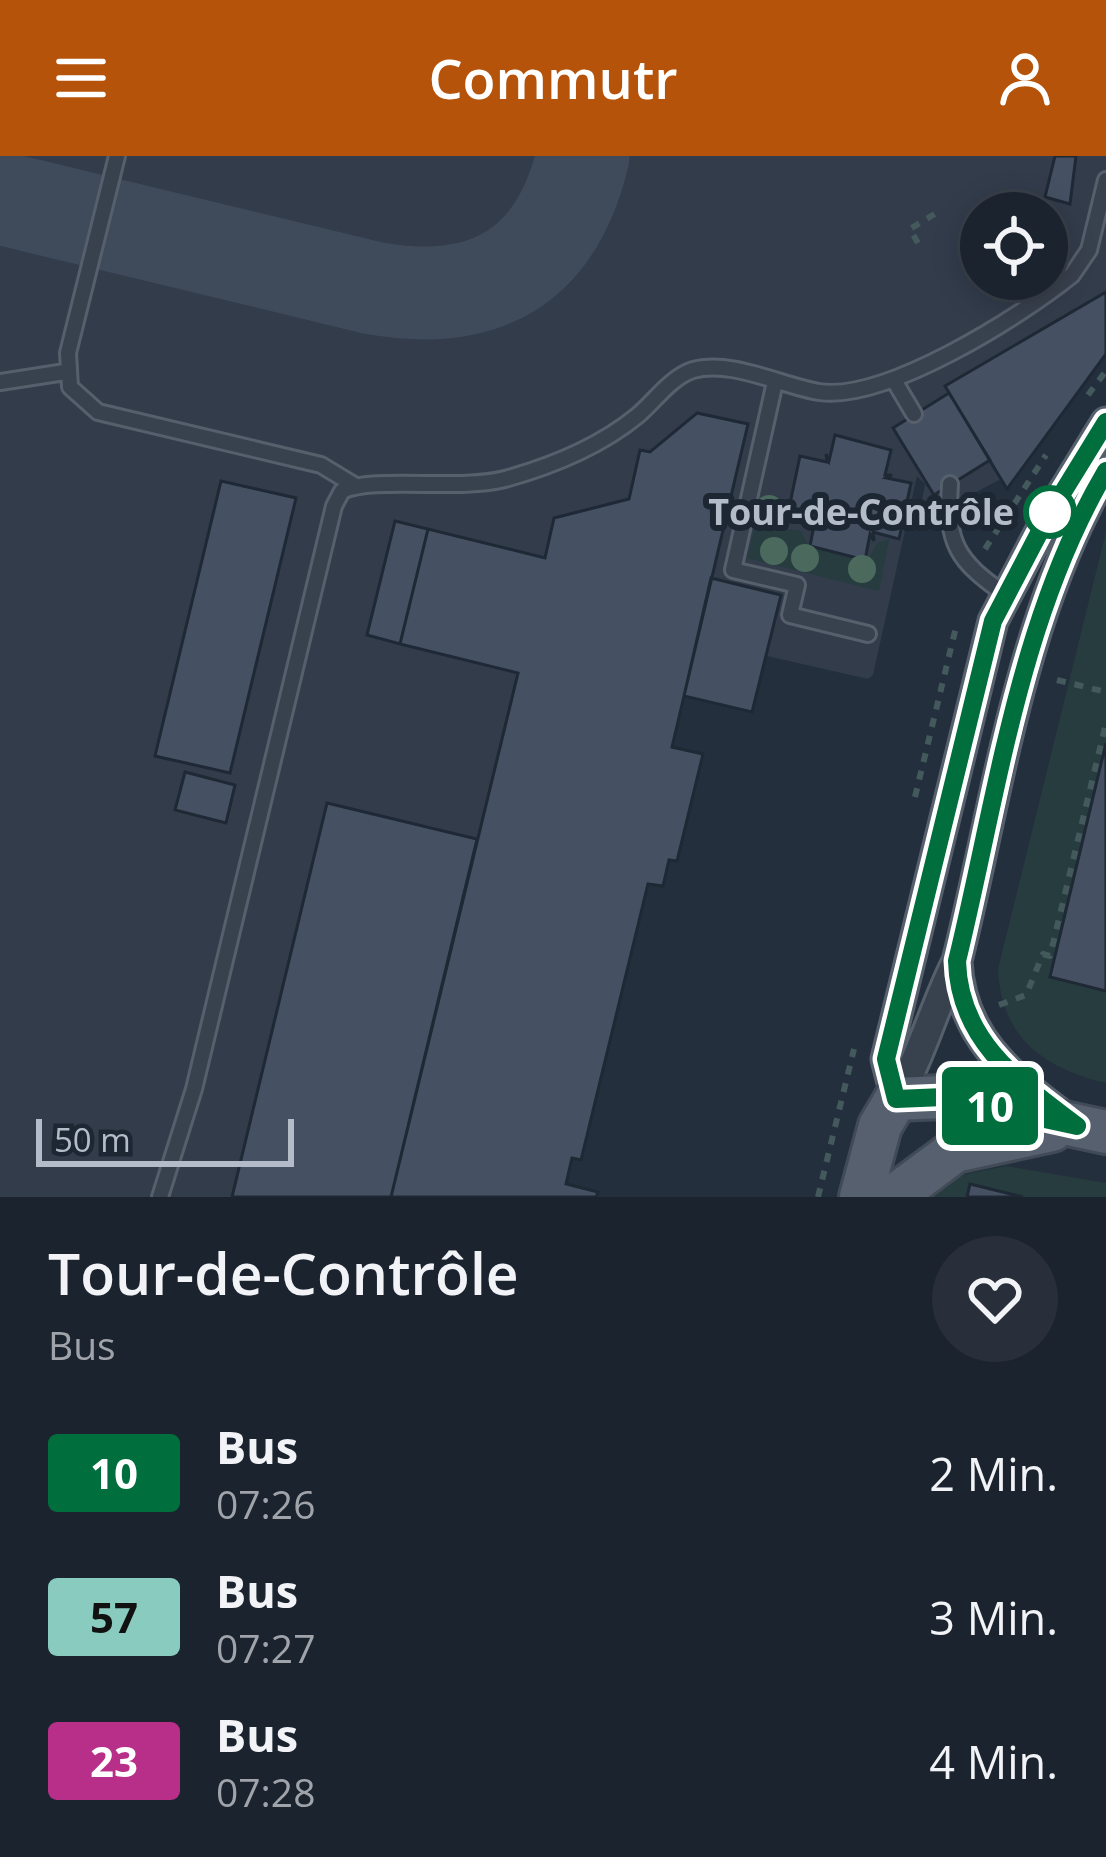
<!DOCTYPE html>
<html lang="de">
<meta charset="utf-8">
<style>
body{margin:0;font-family:"Open Sans",sans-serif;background:#282f3a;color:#f1f3f6;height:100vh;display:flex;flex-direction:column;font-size:45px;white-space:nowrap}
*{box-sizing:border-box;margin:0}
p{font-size:39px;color:#a0a4aa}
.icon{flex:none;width:66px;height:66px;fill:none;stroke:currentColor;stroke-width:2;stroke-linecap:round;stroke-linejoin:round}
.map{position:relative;height:1041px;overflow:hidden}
.side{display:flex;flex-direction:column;background:#1b232e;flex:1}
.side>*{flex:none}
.badge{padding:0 24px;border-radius:9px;font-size:42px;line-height:78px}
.fabs{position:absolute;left:960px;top:36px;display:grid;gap:24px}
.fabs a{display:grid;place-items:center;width:108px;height:108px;border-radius:50%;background:#1b232e;box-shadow:0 6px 30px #0003,0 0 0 3px #39404a;font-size:60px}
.scale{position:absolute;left:36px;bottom:30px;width:258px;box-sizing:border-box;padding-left:12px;border:6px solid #b4bcc9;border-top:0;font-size:33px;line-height:42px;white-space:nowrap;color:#b4bcc9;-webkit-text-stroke:9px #1d2633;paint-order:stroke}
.map>.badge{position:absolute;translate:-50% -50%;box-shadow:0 0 0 6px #fff}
.round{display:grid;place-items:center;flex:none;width:126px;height:126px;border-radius:63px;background:#282f3a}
.summary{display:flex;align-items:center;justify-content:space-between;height:204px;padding:0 48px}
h1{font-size:57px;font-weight:600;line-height:90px}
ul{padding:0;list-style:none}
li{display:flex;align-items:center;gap:36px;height:144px;padding:0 48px}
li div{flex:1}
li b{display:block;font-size:45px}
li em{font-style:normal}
li .badge{min-width:132px;font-weight:700;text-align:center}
header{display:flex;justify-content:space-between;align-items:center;height:156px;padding:0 48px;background:#b45309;color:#fff;font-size:54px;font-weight:600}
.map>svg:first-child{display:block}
</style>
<header><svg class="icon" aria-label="menu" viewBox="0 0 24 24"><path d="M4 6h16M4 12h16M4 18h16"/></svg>Commutr<svg class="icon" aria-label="person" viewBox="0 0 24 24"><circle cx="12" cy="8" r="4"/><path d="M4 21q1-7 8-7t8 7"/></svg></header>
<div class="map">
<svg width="1106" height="1041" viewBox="0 0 1106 1041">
<rect width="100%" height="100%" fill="#242f3e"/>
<path fill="#323c4b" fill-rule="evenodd" d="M 0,0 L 1106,0 L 1106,198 L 1007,333 L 1001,323 L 925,363 L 919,361 L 925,328 L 917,320 L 873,519 L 868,523 L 767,500 L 752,556 L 684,540 L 672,590 L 703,598 L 677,705 L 669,704 L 663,730 L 647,729 L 581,1004 L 572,1002 L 566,1028 L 598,1036 L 596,1041 L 0,1041 ZM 981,57 L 1047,57 L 1047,123 L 981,123 Z"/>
<path fill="#263c3f" d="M 762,343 L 781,372 L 800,375 L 810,391 L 867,406 L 877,387 L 889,383 L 879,435 L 747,402 Z
M 1106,376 L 1106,587 L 1050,821 L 1106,835 L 1106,927 C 1043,912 1001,881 998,813 Z
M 1006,1010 L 1106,1027 L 1106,1041 L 1023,1041 L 970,1028 L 967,1041 L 930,1041 L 962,1019 Z"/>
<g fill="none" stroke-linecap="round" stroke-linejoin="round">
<path stroke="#3f4a5a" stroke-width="93" d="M 0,42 L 373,132 C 485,152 556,112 583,0"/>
</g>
<path fill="#455162" stroke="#1f2835" stroke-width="3" d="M 1055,0 L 1076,0 L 1070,48 L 1045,41 Z
M 1106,136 L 1106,198 L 1007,333 L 945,230 Z
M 949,237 L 990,304 L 934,339 L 893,272 Z
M 697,257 L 748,268 L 672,591 L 703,598 L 677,705 L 669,704 L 663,730 L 648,728 L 581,1004 L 572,1002 L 566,1028 L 598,1036 L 596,1041 L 391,1041 L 518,517 L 400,488 L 428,373 L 545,402 L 554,362 L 629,343 L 640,294 L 650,296 Z
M 835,279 L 891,294 L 885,319 L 892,319 L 886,322 L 911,327 L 899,383 L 873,376 L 874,385 L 870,378 L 865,404 L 810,390 L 815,365 L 808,366 L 813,363 L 788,357 L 800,300 L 827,306 L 826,298 L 829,305 Z
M 221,325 L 296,342 L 230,617 L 155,600 Z
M 395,365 L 428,373 L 400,488 L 367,479 Z
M 711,422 L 781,439 L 752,556 L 684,540 Z
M 1106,587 L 1106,835 L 1050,821 Z
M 185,616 L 235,629 L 226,667 L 175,654 Z
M 327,647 L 477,683 L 391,1041 L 232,1041 Z
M 970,1028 L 1023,1041 L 967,1041 Z"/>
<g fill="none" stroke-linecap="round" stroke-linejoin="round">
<defs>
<path id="service" d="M 117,0 L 68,197 L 70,231 L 98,256 L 321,309 L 354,329
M 0,226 L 65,216
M 775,226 L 733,414 L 797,429 L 790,459 L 868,478
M 895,226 L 914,258
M 950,328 C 946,388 957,405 1006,439
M 160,1041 L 194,933 L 334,350 L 342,335 C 373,320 459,335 505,323 C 552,310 599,291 637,260 C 654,246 671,221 693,214 C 731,203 782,230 819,236 C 885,246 1020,161 1072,119 L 1089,94 L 1106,24"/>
<path id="minor" d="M 957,805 C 960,879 1009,919 1064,960
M 896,943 L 886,903 L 993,465 L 1047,362 L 1106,266
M 896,943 C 922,899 934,850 957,805 C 998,641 1019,462 1106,315"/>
<path id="primary" d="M 861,1041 L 880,970 L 896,943 L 943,941 L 1106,976
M 893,1041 L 955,995 L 1052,974"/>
</defs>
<use href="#service" stroke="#565f6c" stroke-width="20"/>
<use href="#minor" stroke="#565f6c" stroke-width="33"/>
<use href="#primary" stroke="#414a57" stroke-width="48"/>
<path stroke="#44595c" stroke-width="6" stroke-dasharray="9 9" stroke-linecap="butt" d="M 918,87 L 910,73 L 938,56
M 1088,239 L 1106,215
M 985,393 L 1046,299
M 1057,524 L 1106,536
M 915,641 L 957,467
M 999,849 L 1026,839 L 1043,798 L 1050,800 L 1106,567
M 818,1041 L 854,893"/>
<use href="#service" stroke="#38414e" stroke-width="14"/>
<use href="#minor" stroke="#38414e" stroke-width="27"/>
<use href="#primary" stroke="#56606e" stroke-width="42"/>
</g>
<g fill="#4b6a5d">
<circle cx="769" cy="353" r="14"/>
<circle cx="774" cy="395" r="14"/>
<circle cx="805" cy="402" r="14"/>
<circle cx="862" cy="413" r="14"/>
</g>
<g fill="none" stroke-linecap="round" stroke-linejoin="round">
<defs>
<path id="line" d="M 1106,266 L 1047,362 L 993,465 L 886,903 L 896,943 L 944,941 L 1077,970 C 1019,926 959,885 957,805 C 997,641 1019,462 1106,315"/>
</defs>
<use href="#line" stroke="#fff" stroke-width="27"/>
<use href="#line" stroke="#006e3d" stroke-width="18"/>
</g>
<circle fill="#fff" stroke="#006e3d" stroke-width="6" cx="1050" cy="356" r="24"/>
<g text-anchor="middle" stroke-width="12" stroke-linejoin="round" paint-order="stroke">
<g font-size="36" font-weight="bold" fill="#b4bcc9" stroke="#1d2633" text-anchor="end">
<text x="1014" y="369">Tour-de-Contrôle</text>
</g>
</g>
</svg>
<div class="fabs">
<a><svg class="icon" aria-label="locate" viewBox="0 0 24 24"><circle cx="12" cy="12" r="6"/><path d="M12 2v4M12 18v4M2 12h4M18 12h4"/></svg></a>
</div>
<div class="scale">50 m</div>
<b class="badge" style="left:990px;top:950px;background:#006e3d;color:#fff">10</b>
</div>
<section class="side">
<div class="summary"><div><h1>Tour-de-Contrôle</h1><p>Bus</p></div><a class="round"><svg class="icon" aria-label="heart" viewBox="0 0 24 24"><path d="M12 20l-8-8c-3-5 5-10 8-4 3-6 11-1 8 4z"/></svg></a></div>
<ul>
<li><span class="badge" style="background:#006e3d;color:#fff">10</span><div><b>Bus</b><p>07:26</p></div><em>2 Min.</em></li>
<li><span class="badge" style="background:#89cbbe;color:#111">57</span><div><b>Bus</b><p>07:27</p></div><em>3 Min.</em></li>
<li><span class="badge" style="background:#b82f89;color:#fff">23</span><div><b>Bus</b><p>07:28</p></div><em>4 Min.</em></li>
</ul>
</section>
